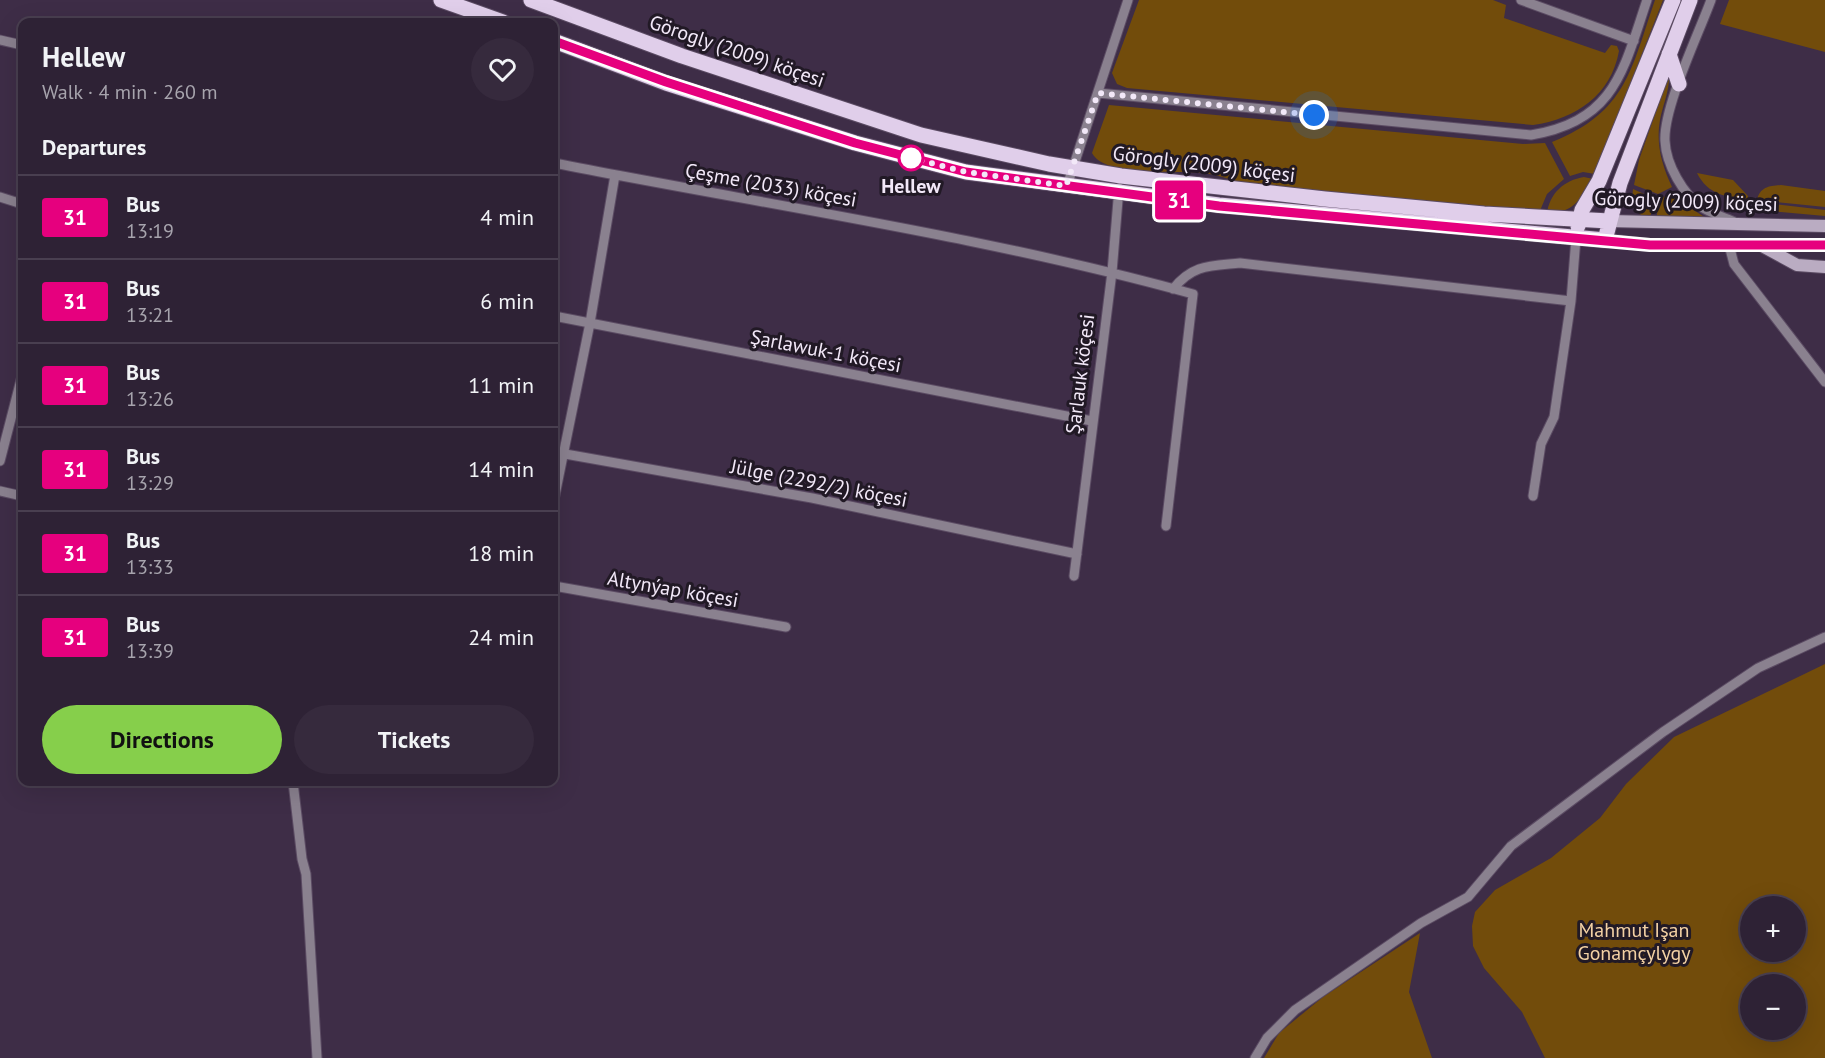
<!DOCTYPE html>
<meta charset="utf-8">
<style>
body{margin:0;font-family:"PT Sans",sans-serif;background:#362a3d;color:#f1f3f6;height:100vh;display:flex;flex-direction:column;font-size:22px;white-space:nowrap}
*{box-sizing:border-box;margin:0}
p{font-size:20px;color:#a7a4ad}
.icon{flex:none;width:33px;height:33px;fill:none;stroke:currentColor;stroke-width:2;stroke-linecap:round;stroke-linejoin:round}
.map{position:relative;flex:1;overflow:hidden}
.drawer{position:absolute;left:18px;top:18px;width:540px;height:768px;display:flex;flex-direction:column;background:#2e2235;border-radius:12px;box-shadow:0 6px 24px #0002,0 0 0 2px #493f50}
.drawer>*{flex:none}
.badge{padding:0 12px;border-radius:4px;font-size:21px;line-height:39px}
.buttons{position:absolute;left:1740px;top:896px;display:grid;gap:12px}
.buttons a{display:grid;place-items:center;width:66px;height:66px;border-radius:50%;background:#2e2235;box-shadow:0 6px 24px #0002,0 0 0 2px #493f50;font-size:30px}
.you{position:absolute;width:30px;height:30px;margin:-15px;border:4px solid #fff;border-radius:50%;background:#1a73e8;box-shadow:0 0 0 9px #1a73e833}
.map>.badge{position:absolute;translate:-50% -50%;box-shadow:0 0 0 3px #fff}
h2{padding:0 24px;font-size:22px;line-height:54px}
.round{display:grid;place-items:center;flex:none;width:63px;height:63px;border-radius:32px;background:#362a3d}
.headline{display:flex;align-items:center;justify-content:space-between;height:102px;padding:0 24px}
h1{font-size:28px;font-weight:700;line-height:45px}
.primary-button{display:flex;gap:12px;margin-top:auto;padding:12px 24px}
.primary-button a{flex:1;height:69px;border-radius:36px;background:#86cf4b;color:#111;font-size:24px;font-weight:700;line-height:69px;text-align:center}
.primary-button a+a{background:#362a3d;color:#f1f3f6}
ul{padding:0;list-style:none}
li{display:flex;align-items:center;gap:18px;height:84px;padding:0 24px;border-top:2px solid #493f50}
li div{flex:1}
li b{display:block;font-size:22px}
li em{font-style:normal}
li .badge{min-width:66px;font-weight:700;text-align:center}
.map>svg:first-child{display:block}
</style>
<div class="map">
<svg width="1825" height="1058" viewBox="0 0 1825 1058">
<rect width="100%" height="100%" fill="#3e2d47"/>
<path fill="#724c0b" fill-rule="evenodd" d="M 1139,0 L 1493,0 L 1506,5 L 1504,18 L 1605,53 L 1611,45 L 1617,46 L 1619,51 C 1611,95 1576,119 1533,125 L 1127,88 L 1117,84 L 1112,73 Z
M 1655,0 L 1663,0 L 1595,174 L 1583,172 L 1570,176 L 1552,142 C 1627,112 1631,69 1655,0 Z
M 1729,0 L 1825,0 L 1825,52 L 1720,24 Z
M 1669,78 C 1669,90 1664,103 1661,115 C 1655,141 1661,163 1672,187 L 1658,194 L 1634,185 L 1639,160 L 1666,83 Z
M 1109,105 L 1523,144 L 1545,143 L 1564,179 L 1547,194 L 1539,213 L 1250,186 C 1235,181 1220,175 1204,173 C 1179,170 1105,178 1092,153 Z
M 1697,173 L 1733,180 L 1748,196 L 1748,199 C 1726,197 1708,195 1697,173 Z
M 1584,177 L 1593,179 C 1578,202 1575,211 1547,214 C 1549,194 1564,180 1584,177 Z
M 1781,185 L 1825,191 L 1825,207 L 1757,200 C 1760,187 1769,186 1781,185 Z
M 1633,189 L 1653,198 L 1650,221 C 1636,214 1631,205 1633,189 Z
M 1674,191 L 1686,205 L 1712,222 L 1655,224 L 1660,199 Z
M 1756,202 L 1825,210 L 1825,216 L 1759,210 Z
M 1825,664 L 1825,1058 L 1545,1058 L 1522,1012 L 1484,968 L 1473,946 L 1472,926 L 1475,912 L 1495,890 L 1551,858 L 1600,818 L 1626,784 L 1674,737 ZM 1750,906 L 1796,906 L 1796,951 L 1750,951 ZM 1750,984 L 1796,984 L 1796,1029 L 1750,1029 Z
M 1420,933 L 1409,992 L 1432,1058 L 1264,1058 L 1279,1033 L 1323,997 Z"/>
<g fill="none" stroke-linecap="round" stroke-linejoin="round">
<defs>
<path id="street" d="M 1521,0 L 1634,41
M 1711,0 C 1699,33 1663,108 1665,141 C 1666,164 1683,195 1703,208 C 1713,214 1726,218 1737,223
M 0,40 L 22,45
M 1098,93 L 1531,135 C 1615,121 1623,71 1647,0
M 554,163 C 767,205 983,236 1193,294 L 1166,526
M 1067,186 L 1128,0
M 0,197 L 22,204
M 1729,245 L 1734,264 L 1825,382
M 1173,289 C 1193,264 1211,266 1240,263 L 1571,301
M 554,316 L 1092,421
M 554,452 L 812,498 L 1077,554
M 0,461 L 22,376
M 0,491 L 22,496
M 1533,496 L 1541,444 L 1554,417 L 1571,301 L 1576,238
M 554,500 L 590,323 L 615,175
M 1074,576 L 1112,272 L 1119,188
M 554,586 L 786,627
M 293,782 L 302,859 L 306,874 L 317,1058
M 1255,1058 L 1267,1038 L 1295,1010 L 1421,923 L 1468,897 L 1511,846 L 1663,732 L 1758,668 L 1825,637"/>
<path id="secondary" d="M 1609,221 L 1825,226
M 1605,240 L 1650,245 L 1825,245
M 1764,247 L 1797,265 L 1825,267"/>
<path id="primary" d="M 441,0 L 503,22
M 531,0 L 682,56 L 921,135 L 1049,164 L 1121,176 L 1325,199 L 1484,214 L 1609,221
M 554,41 L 666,83 L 855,143 L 966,172 L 1219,205 L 1605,240 L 1620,183 L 1690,0
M 1669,54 L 1679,84
M 1578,226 L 1582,210 L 1599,181 L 1673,0"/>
</defs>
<use href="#street" stroke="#5b4b63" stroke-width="11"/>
<use href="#secondary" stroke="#5b4b63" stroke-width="14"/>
<use href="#primary" stroke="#5b4b63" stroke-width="17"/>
<use href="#street" stroke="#8a818f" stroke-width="9"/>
<use href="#secondary" stroke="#baacc2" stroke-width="12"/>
<use href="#primary" stroke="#e0ceea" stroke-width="15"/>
</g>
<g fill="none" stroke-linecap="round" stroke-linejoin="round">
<defs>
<path id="line" d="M 554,41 L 666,82 L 855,143 L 966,172 L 1219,206 L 1650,245 L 1825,245"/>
</defs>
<use href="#line" stroke="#fff" stroke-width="14"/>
<use href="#line" stroke="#e6007e" stroke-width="9"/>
<path stroke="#f2e8f8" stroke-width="6" stroke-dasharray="0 10.8" d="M 911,158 L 966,172 L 1066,186 L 1098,93 L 1314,115"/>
</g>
<circle fill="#fff" stroke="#e6007e" stroke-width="3" cx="911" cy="158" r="12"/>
<g text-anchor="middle" stroke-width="6" stroke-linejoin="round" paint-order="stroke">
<g font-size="20" fill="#f2e8f8" stroke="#211925">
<text transform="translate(737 51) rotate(19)" y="7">Görogly (2009) köçesi</text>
<text transform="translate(1204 164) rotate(7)" y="7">Görogly (2009) köçesi</text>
<text transform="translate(771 185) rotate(10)" y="7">Çeşme (2033) köçesi</text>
<text transform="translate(1686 201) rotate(2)" y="7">Görogly (2009) köçesi</text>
<text transform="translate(826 351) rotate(11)" y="7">Şarlawuk-1 köçesi</text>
<text transform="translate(1080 374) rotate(-83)" y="7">Şarlauk köçesi</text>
<text transform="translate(819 483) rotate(11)" y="7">Jülge (2292/2) köçesi</text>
<text transform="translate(673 589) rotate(10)" y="7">Altynýap köçesi</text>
</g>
<g font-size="20" font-weight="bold" fill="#f2e8f8" stroke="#211925">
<text x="911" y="193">Hellew</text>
</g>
<g font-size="20" fill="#f3d1a4" stroke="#211925">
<text x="1634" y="937">Mahmut Işan<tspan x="1634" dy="23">Gonamçylygy</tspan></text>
</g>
</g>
</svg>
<div class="buttons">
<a>+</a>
<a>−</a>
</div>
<div class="you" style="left:1314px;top:115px"></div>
<b class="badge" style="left:1179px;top:200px;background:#e6007e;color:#fff">31</b>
<section class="drawer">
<div class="headline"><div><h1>Hellew</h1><p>Walk · 4 min · 260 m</p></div><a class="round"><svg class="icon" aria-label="heart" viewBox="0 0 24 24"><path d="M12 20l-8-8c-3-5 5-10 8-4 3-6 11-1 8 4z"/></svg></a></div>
<h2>Departures</h2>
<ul>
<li><span class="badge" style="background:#e6007e;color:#fff">31</span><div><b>Bus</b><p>13:19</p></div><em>4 min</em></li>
<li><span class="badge" style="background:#e6007e;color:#fff">31</span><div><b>Bus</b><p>13:21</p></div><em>6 min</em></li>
<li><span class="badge" style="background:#e6007e;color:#fff">31</span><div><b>Bus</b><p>13:26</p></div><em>11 min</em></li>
<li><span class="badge" style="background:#e6007e;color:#fff">31</span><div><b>Bus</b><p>13:29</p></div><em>14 min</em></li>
<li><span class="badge" style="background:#e6007e;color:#fff">31</span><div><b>Bus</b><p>13:33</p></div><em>18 min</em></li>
<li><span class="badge" style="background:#e6007e;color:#fff">31</span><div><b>Bus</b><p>13:39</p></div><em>24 min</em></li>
</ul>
<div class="primary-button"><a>Directions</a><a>Tickets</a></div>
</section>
</div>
